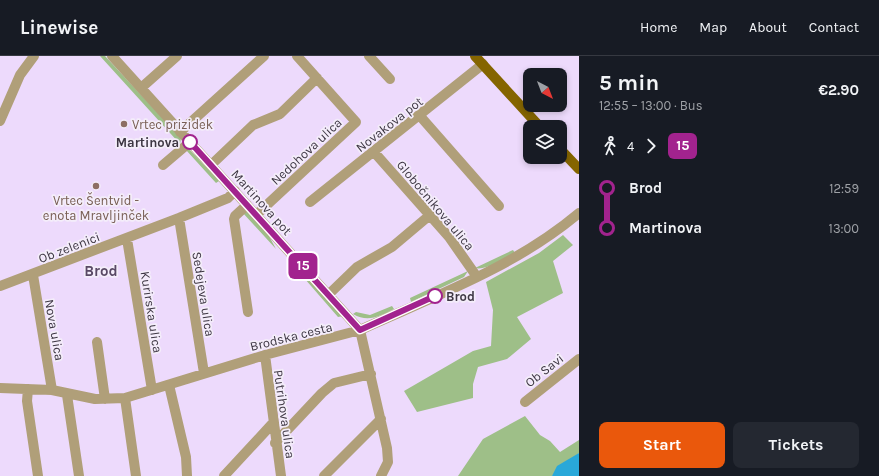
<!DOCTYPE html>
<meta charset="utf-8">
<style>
body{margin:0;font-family:Karla,sans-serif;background:#242831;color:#f1f3f6;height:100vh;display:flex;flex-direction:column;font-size:15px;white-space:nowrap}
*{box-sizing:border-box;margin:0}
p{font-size:13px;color:#9ea1a6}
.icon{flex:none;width:22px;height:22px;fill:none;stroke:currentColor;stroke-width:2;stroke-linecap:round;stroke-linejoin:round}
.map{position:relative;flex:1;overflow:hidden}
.sheet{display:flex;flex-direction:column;background:#171b24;width:300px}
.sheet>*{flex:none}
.badge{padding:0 8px;border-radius:6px;font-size:14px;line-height:26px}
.needle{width:26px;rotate:138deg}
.buttons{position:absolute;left:523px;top:12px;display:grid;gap:8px}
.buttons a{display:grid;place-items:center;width:44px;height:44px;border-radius:8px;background:#171b24;box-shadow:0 2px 6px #0003;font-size:20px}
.map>.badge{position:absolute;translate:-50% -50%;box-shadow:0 0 0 2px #fff}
.legs{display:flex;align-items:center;gap:6px;height:44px;padding:0 20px;font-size:13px}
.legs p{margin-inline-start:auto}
.overview{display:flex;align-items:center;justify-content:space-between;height:68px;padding:0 20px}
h1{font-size:22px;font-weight:700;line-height:30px}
.button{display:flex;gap:8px;margin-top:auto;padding:8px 20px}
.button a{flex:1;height:46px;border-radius:8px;background:#ea580c;color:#fff;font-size:16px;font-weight:700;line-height:46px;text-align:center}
.button a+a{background:#242831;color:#f1f3f6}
ul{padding:0 20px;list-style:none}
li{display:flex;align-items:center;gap:14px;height:40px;font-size:15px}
li i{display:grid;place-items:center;width:6px;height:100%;margin:0 5px;background:currentColor}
li i::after{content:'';width:10px;height:10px;margin:-5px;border:3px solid;border-radius:50%;background:#171b24}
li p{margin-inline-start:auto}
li:first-child i{background:linear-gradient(#0000 50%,currentColor 0)}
li:last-child i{background:linear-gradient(currentColor 50%,#0000 0)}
header{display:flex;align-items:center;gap:24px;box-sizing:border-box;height:56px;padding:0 20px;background:#171b24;border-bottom:1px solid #363941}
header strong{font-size:19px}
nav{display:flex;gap:22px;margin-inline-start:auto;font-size:14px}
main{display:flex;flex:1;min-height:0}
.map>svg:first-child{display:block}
</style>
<header>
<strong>Linewise</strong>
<nav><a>Home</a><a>Map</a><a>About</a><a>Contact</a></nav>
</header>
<main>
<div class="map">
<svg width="579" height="420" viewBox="0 0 579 420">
<rect width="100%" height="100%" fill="#eddafc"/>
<path fill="#9ebf88" d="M 100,0 L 105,0 L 181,82 L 180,88 Z
M 189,93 L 219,125 L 216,127 L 186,94 Z
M 246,153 L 269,180 L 276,193 L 242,156 Z
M 563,179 L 573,189 L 553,205 L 563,237 L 517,261 L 531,283 L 507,303 L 478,311 L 473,328 L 473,342 L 417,356 L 404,335 L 473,295 L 491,290 L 493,254 L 486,226 L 539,197 Z
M 513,194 L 515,197 C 504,202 487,215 475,212 Z
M 298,215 L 308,223 L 343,260 L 338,261 Z
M 468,215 L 464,221 L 411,246 L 410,242 Z
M 392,250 L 394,253 C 380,260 368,267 353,258 L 356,256 L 370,259 Z
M 525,360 L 540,379 L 550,385 L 560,396 L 579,384 L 579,397 L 552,420 L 458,420 L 483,383 Z"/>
<path fill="#29a8d9" d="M 579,397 L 579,420 L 552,420 L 557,410 Z"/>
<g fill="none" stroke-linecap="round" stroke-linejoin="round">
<path stroke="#b09f79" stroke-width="10" d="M 112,0 L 360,274 L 387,392 L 388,406 L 381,420
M 369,0 L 390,23
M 141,32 L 177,0
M 420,60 L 499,150
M 0,65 L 20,19 L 34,0
M 180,76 L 264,0
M 374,96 L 449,181 L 477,221
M 163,109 L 190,86
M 211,109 L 253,69 L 280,58 L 317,22
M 310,146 L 483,8
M 247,149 L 235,160 L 234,163 L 248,256
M 256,159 L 356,66 L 297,0
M 179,162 L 204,317
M 127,183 L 152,334
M 33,219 L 52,334
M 0,230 L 179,162 L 228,142 L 235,135
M 328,239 L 357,211 L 392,191 L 430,159
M 97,286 L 105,343
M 265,299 L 281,420
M 169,329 L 186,401 L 187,420
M 0,332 L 52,334 L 95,343 L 125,342 L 265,299 L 360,274 C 435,240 515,211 579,157
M 28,333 L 27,345 L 38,420
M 67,339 L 79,420
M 125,342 L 136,420
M 525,346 L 579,303
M 275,387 L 322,337 L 334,327 L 371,318
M 224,420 L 273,367
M 324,420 L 381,363"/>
<path stroke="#856500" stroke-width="10" d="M 475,0 L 540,71
M 560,93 L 579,113"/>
</g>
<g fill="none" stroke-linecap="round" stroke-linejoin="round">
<defs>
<path id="line-1" d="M 190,86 L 360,274 L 435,240"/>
</defs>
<use href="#line-1" stroke="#fff" stroke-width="9"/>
<use href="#line-1" stroke="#a2238e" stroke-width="6"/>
</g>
<g fill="#8d6e63" stroke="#f4edfa" stroke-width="1.5">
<circle cx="124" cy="68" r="4"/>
<circle cx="96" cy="130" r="4"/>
</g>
<g fill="#fff" stroke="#a2238e" stroke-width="2">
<circle cx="190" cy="86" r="7"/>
<circle cx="435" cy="240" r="7"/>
</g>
<g text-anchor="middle" stroke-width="3.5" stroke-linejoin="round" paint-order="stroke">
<g font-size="13" fill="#785e54" stroke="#f4edfa" text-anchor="start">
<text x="132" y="73">Vrtec prizidek</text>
<text x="96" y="149" text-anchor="middle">Vrtec Šentvid -<tspan x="96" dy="15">enota Mravljinček</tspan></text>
</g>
<g font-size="13" fill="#3d3643" stroke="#f4edfa">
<text transform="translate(389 68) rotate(-38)" y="5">Novakova pot</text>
<text transform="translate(306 95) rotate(-43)" y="5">Nedohova ulica</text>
<text transform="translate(262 146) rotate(48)" y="5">Martinova pot</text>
<text transform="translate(436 149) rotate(50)" y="5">Globočnikova ulica</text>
<text transform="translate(69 191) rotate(-21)" y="5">Ob zelenici</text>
<text transform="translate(204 238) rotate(81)" y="5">Sedejeva ulica</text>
<text transform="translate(152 256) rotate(81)" y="5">Kurirska ulica</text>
<text transform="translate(55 274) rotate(80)" y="5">Nova ulica</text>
<text transform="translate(291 280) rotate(-14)" y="5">Brodska cesta</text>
<text transform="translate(544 314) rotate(-38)" y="5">Ob Savi</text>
<text transform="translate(285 358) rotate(82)" y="5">Putrihova ulica</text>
</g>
<g font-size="13" font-weight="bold" fill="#3d3643" stroke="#f4edfa" text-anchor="end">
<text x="179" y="91">Martinova</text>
<text x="446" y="245" text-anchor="start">Brod</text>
</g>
<g font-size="15" font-weight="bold" fill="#594965" stroke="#f4edfa">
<text x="101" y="220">Brod</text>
</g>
</g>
</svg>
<div class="buttons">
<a><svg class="needle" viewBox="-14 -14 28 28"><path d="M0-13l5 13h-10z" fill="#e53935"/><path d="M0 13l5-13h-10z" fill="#9ea1a6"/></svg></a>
<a><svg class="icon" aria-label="layers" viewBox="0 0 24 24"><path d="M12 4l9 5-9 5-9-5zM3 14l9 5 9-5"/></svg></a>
</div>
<b class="badge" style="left:303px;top:210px;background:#a2238e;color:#fff">15</b>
</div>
<section class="sheet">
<div class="overview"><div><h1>5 min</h1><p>12:55 – 13:00 · Bus</p></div><b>€2.90</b></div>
<div class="legs"><svg class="icon" aria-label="walk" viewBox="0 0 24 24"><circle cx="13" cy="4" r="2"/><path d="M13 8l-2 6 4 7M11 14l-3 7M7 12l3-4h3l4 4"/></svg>4<svg class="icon" aria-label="forward" viewBox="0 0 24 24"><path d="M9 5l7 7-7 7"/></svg><b class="badge" style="background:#a2238e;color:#fff">15</b></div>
<ul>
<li><i style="color:#a2238e"></i><b>Brod</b><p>12:59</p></li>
<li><i style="color:#a2238e"></i><b>Martinova</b><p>13:00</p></li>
</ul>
<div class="button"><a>Start</a><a>Tickets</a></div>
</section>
</main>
